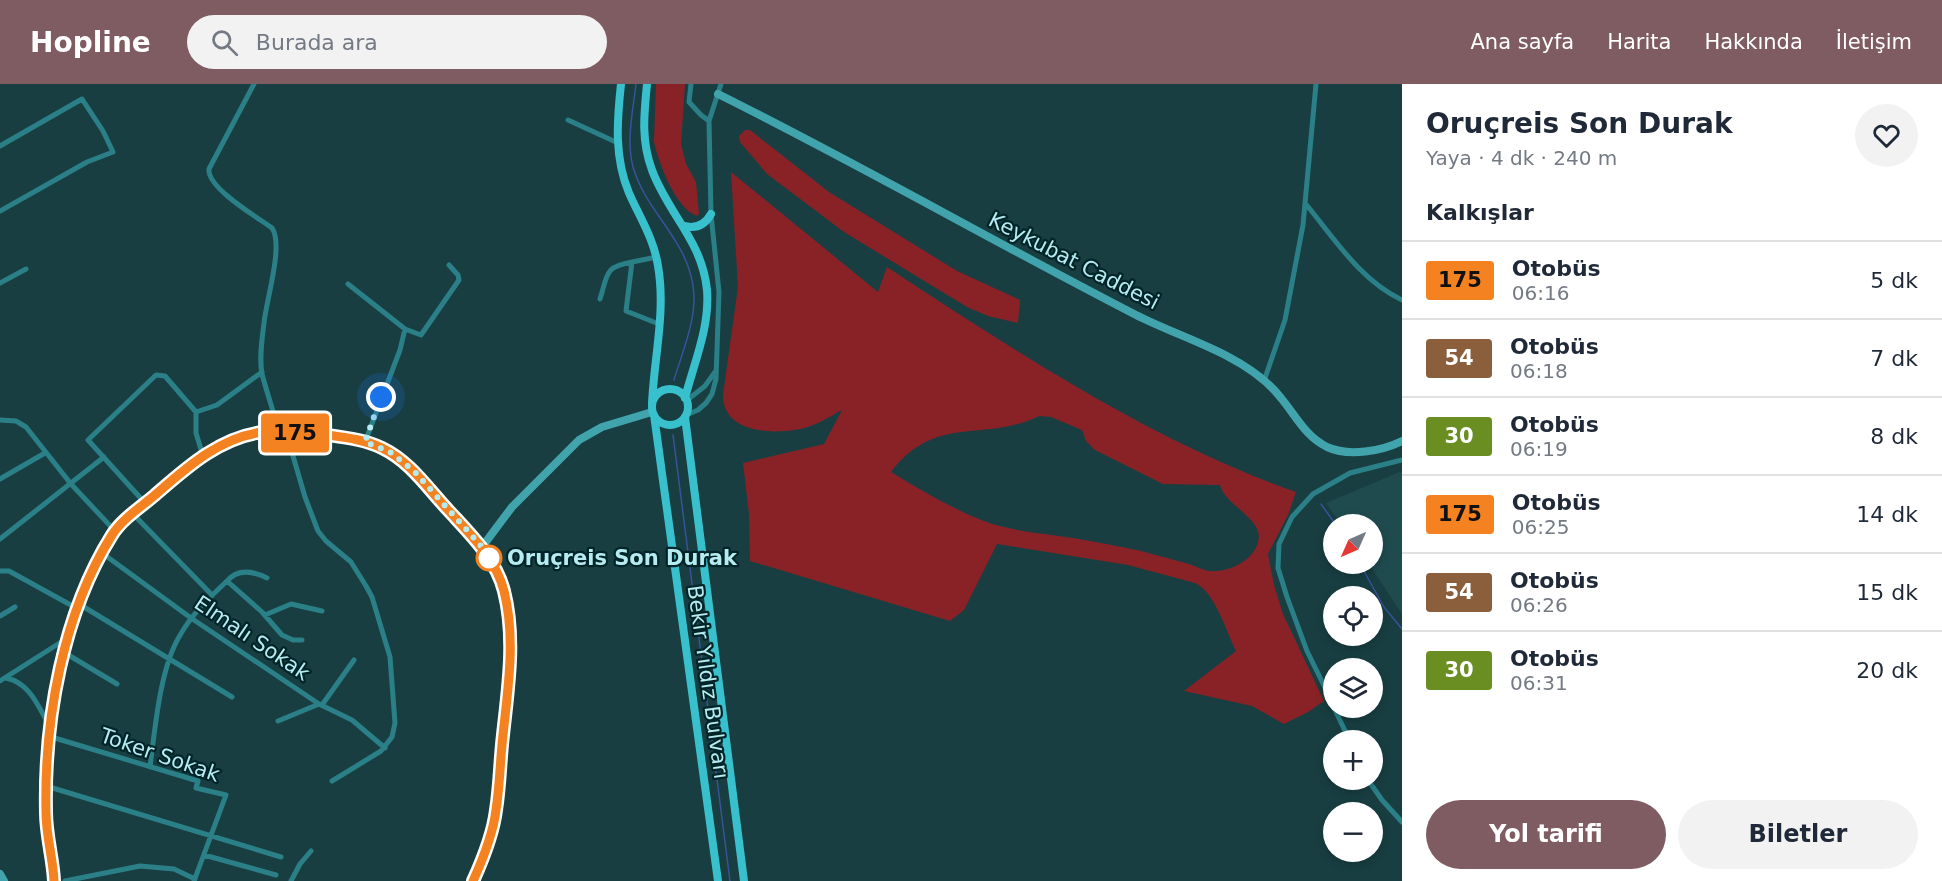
<!DOCTYPE html>
<html lang="tr">
<meta charset="utf-8">
<style>
body{margin:0;font-family:"DejaVu Sans",sans-serif;background:#f2f2f3;color:#1f2937;height:100vh;display:flex;flex-direction:column;font-size:22px;white-space:nowrap}
*{box-sizing:border-box;margin:0}
p{font-size:20px;color:#747a83}
.icon{flex:none;width:33px;height:33px;fill:none;stroke:currentColor;stroke-width:2;stroke-linecap:round;stroke-linejoin:round}
.map{position:relative;flex:1;overflow:hidden}
.sheet{display:flex;flex-direction:column;background:#fff;width:540px}
.sheet>*{flex:none}
.badge{padding:0 12px;border-radius:4px;font-size:21px;line-height:39px}
.needle{width:39px;rotate:225deg}
.tools{position:absolute;left:1323px;top:430px;display:grid;gap:12px}
.tools a{display:grid;place-items:center;width:60px;height:60px;border-radius:50%;background:#fff;box-shadow:0 3px 9px #0003;font-size:30px}
.you{position:absolute;width:30px;height:30px;margin:-15px;border:4px solid #fff;border-radius:50%;background:#1a73e8;box-shadow:0 0 0 9px #1a73e833}
.map>.badge{position:absolute;translate:-50% -50%;box-shadow:0 0 0 3px #fff}
h2{padding:0 24px;font-size:22px;line-height:54px}
.round{display:grid;place-items:center;flex:none;width:63px;height:63px;border-radius:32px;background:#f2f2f3}
.overview{display:flex;align-items:center;justify-content:space-between;height:102px;padding:0 24px}
h1{font-size:28px;font-weight:800;line-height:45px}
.primary-button{display:flex;gap:12px;margin-top:auto;padding:12px 24px}
.primary-button a{flex:1;height:69px;border-radius:36px;background:#7f5c62;color:#fff;font-size:24px;font-weight:800;line-height:69px;text-align:center}
.primary-button a+a{background:#f2f2f3;color:#1f2937}
ul{padding:0;list-style:none}
li{display:flex;align-items:center;gap:18px;height:78px;padding:0 24px;border-top:2px solid #e0e1e3}
li div{flex:1}
li b{display:block;font-size:22px}
li em{font-style:normal}
li .badge{min-width:66px;font-weight:700;text-align:center}
header{display:flex;align-items:center;gap:36px;box-sizing:border-box;height:84px;padding:0 30px;background:#7f5c62;color:#fff}
header strong{font-size:28px}
nav{display:flex;gap:33px;margin-inline-start:auto;font-size:21px}
.search{width:420px;height:54px;background:#f2f2f3;display:flex;align-items:center;gap:15px;box-sizing:border-box;padding:0 21px;border-radius:33px;color:#747a83;font-size:22px}
main{display:flex;flex:1;min-height:0}
.map>svg:first-child{display:block}
</style>
<header>
<strong>Hopline</strong>
<div class="search"><svg class="icon" aria-label="search" viewBox="0 0 24 24"><circle cx="10" cy="10" r="6"/><path d="M15 15l6 6"/></svg>Burada ara</div>
<nav><a>Ana sayfa</a><a>Harita</a><a>Hakkında</a><a>İletişim</a></nav>
</header>
<main>
<div class="map">
<svg width="1402" height="797" viewBox="0 0 1402 797">
<rect width="100%" height="100%" fill="#183e42"/>
<path fill="#1f4b4f" d="M 1402,387 L 1402,530 L 1369,480 L 1372,480 L 1372,441 L 1342,441 L 1326,419 Z"/>
<path fill="#892226" fill-rule="evenodd" d="M 656,0 L 685,0 L 681,60 L 686,80 L 696,98 L 699,130 L 697,132 C 675,124 659,79 654,58 Z
M 745,46 L 750,46 L 829,108 L 957,187 L 1020,216 L 1018,239 L 988,232 L 967,223 L 844,148 L 767,90 L 740,58 L 739,52 Z
M 731,88 L 878,208 L 887,183 C 1015,267 1151,357 1296,408 L 1288,431 L 1268,470 L 1274,501 L 1283,530 L 1324,617 L 1308,628 L 1284,640 L 1252,622 L 1184,607 L 1236,567 C 1226,547 1215,508 1195,499 L 1128,481 L 997,460 L 964,526 L 950,537 L 750,477 L 749,430 L 743,379 L 824,360 L 842,326 C 831,332 820,339 808,343 C 780,351 723,352 723,311 L 738,203 ZM 1039,332 L 1051,333 L 1082,346 L 1086,357 L 1095,366 L 1163,400 L 1220,401 C 1225,422 1265,435 1258,458 C 1254,475 1232,487 1215,487 C 1205,488 1198,483 1189,480 C 1173,476 1157,471 1141,467 C 1119,462 1096,458 1073,454 C 1043,449 1014,448 984,437 C 952,425 921,406 891,388 C 936,329 985,359 1039,332 Z"/>
<g fill="none" stroke-linecap="round" stroke-linejoin="round">
<path stroke="#375399" stroke-width="1.5" d="M 636,0 C 633,27 626,56 633,83 C 647,131 691,157 694,211 C 695,239 682,269 674,296
M 673,351 L 730,797
M 1321,420 L 1336,441
M 1360,480 L 1384,523 L 1402,545"/>
<path stroke="#2b8088" stroke-width="5" d="M 254,0 L 209,85 C 207,104 257,133 272,144 C 284,161 266,217 264,239 C 262,255 259,274 262,290 C 267,309 274,329 279,348
M 691,0 L 689,18 L 701,31 L 709,37
M 568,36 L 618,59
M 0,62 L 82,15 L 103,47 L 113,68 L 87,78 L 0,127
M 1305,119 C 1334,154 1360,196 1402,216
M 657,173 L 632,178 L 626,227 L 659,240
M 0,199 L 26,185
M 348,200 L 405,245 L 421,251 L 459,196 L 458,191 L 449,181
M 600,215 C 608,190 604,183 632,178
M 1264,297 L 1285,236 L 1303,141 L 1316,0
M 686,317 L 705,302 L 715,288
M 196,328 L 196,349 L 203,372
M 686,331 L 698,326 L 706,319 L 712,310 L 716,295 L 719,208 L 711,130 L 709,37 L 721,0
M 0,336 L 16,337 L 26,343 L 71,400 L 115,447
M 286,348 L 305,413 L 318,447 L 326,457 L 351,478 L 366,502 L 372,513 L 390,573 L 395,639 L 392,653 L 381,667 L 332,697
M 365,358 L 400,266 L 405,245
M 0,395 L 45,369
M 145,419 L 88,356 L 156,291 L 165,292 L 196,328 L 217,321 L 262,288
M 133,430 L 212,511
M 0,455 L 104,373
M 102,469 L 191,534 L 319,620 L 352,636 L 385,664
M 0,487 L 9,487 L 78,525
M 227,497 C 238,484 253,487 267,494
M 79,520 L 232,613
M 265,531 L 291,520 L 322,527
M 0,532 L 15,523
M 65,569 L 117,600
M 6,594 C 30,599 38,622 49,641
M 0,597 L 69,553
M 322,621 L 354,576
M 1334,622 L 1307,567 L 1287,513 L 1278,484 L 1279,460 L 1292,433 L 1313,410 L 1350,389 L 1402,376
M 1334,624 L 1350,657
M 278,637 L 319,620
M 48,652 L 198,697 L 196,704 L 226,711 L 194,797
M 150,683 C 155,645 160,585 179,553 C 191,531 209,514 227,497 L 262,528 L 282,551 L 293,556 L 302,556
M 1368,696 L 1382,716 L 1402,738
M 46,702 L 281,773
M 204,771 L 276,791
M 65,797 L 140,782 L 174,785 L 195,795
M 291,797 L 300,780 L 311,767"/>
<path stroke="#41a4ac" stroke-width="8" d="M 718,10 C 859,80 996,159 1136,231 C 1166,246 1198,257 1227,272 C 1246,282 1268,297 1281,314 C 1296,332 1305,352 1327,363 C 1349,373 1382,367 1402,357
M 482,463 L 512,423 L 579,356 L 602,343 L 652,328
M 0,790 L 4,797
M 54,797 L 46,730 L 48,652 L 65,569 L 79,520 L 97,477 L 115,447 L 193,378 L 244,353 L 273,348 L 345,354 L 368,359 L 390,368 L 414,387 L 482,463 L 500,496 L 504,507 L 509,547 L 510,589 L 496,727 L 485,771 L 473,797"/>
<path stroke="#38c1cd" stroke-width="8" d="M 621,0 C 617,37 614,73 629,109 C 640,134 654,155 658,182 C 666,227 654,274 652,320
M 647,0 C 644,30 641,57 652,86 C 668,130 702,156 707,206 C 710,243 694,279 685,314
M 684,142 C 696,145 705,141 711,130
M652 323a18 18 0 1 1 36 0a18 18 0 1 1-36 0Z
M 654,331 L 718,797
M 685,333 L 744,797"/>
</g>
<g fill="none" stroke-linecap="round" stroke-linejoin="round">
<defs>
<path id="line" d="M 54,797 C 53,774 46,752 46,728 C 44,636 63,529 112,451 C 122,435 141,423 155,411 C 186,384 220,353 263,348 C 282,346 302,348 321,350 C 341,353 364,355 382,364 C 411,378 428,405 449,427 C 471,451 496,475 504,507 C 516,554 508,604 503,651 C 500,676 500,701 496,726 C 493,751 483,775 473,797"/>
</defs>
<use href="#line" stroke="#fff" stroke-width="14"/>
<use href="#line" stroke="#f58220" stroke-width="9"/>
<path stroke="#b6ecf1" stroke-width="6" stroke-dasharray="0 10.8" d="M 381,313 L 365,358 L 390,368 L 414,387 L 482,463 L 489,474"/>
</g>
<circle fill="#fff" stroke="#f58220" stroke-width="3" cx="489" cy="474" r="12"/>
<g text-anchor="middle" stroke-width="4.5" stroke-linejoin="round" paint-order="stroke">
<g font-size="21" fill="#b6ecf1" stroke="#002528">
<text transform="translate(1074 177) rotate(27)" y="7">Keykubat Caddesi</text>
<text transform="translate(252 554) rotate(34)" y="7">Elmalı Sokak</text>
<text transform="translate(708 598) rotate(82)" y="7">Bekir Yıldız Bulvarı</text>
<text transform="translate(160 671) rotate(19)" y="7">Toker Sokak</text>
</g>
<g font-size="21" font-weight="bold" fill="#b6ecf1" stroke="#002528" text-anchor="start">
<text x="507" y="481">Oruçreis Son Durak</text>
</g>
</g>
</svg>
<div class="tools">
<a><svg class="needle" viewBox="-14 -14 28 28"><path d="M0-13l5 13h-10z" fill="#e53935"/><path d="M0 13l5-13h-10z" fill="#747a83"/></svg></a>
<a><svg class="icon" aria-label="locate" viewBox="0 0 24 24"><circle cx="12" cy="12" r="6"/><path d="M12 2v4M12 18v4M2 12h4M18 12h4"/></svg></a>
<a><svg class="icon" aria-label="layers" viewBox="0 0 24 24"><path d="M12 4l9 5-9 5-9-5zM3 14l9 5 9-5"/></svg></a>
<a>+</a>
<a>−</a>
</div>
<div class="you" style="left:381px;top:313px"></div>
<b class="badge" style="left:295px;top:349px;background:#f58220;color:#111">175</b>
</div>
<section class="sheet">
<div class="overview"><div><h1>Oruçreis Son Durak</h1><p>Yaya · 4 dk · 240 m</p></div><a class="round"><svg class="icon" aria-label="heart" viewBox="0 0 24 24"><path d="M12 20l-8-8c-3-5 5-10 8-4 3-6 11-1 8 4z"/></svg></a></div>
<h2>Kalkışlar</h2>
<ul>
<li><span class="badge" style="background:#f58220;color:#111">175</span><div><b>Otobüs</b><p>06:16</p></div><em>5 dk</em></li>
<li><span class="badge" style="background:#8b5e3c;color:#fff">54</span><div><b>Otobüs</b><p>06:18</p></div><em>7 dk</em></li>
<li><span class="badge" style="background:#6b8e23;color:#fff">30</span><div><b>Otobüs</b><p>06:19</p></div><em>8 dk</em></li>
<li><span class="badge" style="background:#f58220;color:#111">175</span><div><b>Otobüs</b><p>06:25</p></div><em>14 dk</em></li>
<li><span class="badge" style="background:#8b5e3c;color:#fff">54</span><div><b>Otobüs</b><p>06:26</p></div><em>15 dk</em></li>
<li><span class="badge" style="background:#6b8e23;color:#fff">30</span><div><b>Otobüs</b><p>06:31</p></div><em>20 dk</em></li>
</ul>
<div class="primary-button"><a>Yol tarifi</a><a>Biletler</a></div>
</section>
</main>
